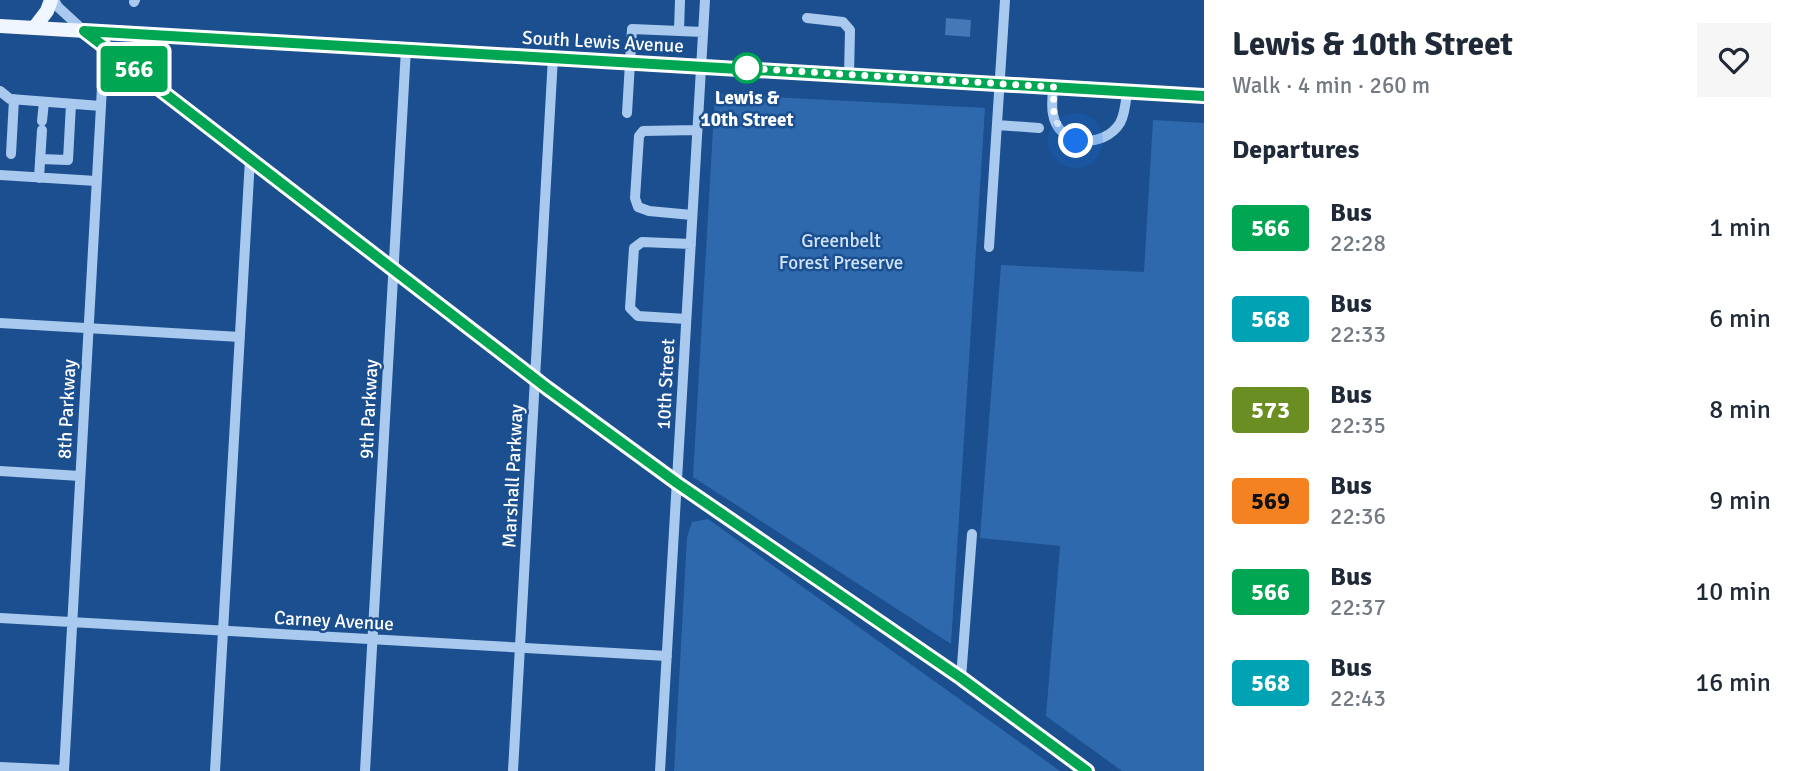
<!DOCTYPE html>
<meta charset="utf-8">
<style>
body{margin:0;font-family:Signika,sans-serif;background:#f6f6f7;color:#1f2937;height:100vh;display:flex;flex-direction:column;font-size:26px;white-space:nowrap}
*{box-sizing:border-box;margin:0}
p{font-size:23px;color:#747a83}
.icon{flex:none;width:38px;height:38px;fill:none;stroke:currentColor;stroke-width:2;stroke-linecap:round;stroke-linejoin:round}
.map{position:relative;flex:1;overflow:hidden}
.drawer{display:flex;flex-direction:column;background:#fff;width:595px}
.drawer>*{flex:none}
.badge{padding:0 14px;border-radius:5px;font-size:24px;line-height:46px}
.you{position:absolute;width:35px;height:35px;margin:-18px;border:5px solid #fff;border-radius:50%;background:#1a73e8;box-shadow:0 0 0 10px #1a73e833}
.map>.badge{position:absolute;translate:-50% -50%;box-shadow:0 0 0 4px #fff}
h2{padding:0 28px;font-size:26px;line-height:63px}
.round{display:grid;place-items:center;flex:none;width:74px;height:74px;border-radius:0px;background:#f6f6f7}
.headline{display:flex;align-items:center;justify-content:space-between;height:119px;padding:0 28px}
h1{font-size:33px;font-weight:700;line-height:52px}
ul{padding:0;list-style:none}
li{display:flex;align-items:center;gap:21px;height:91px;padding:0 28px}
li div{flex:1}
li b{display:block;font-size:26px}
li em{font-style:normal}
li .badge{min-width:77px;font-weight:700;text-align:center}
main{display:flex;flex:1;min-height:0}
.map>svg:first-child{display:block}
</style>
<main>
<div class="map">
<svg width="1204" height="771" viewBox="0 0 1204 771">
<rect width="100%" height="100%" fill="#1b4f8f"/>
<path fill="#2e69ad" d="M 715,94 L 985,108 L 951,644 L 693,477 Z
M 1153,120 L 1204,123 L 1204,771 L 1122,771 L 1046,716 L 1060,546 L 980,538 L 1001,265 L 1144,272 Z
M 708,519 L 1060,771 L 674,771 L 687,537 L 692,522 Z"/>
<path fill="#4478b7" d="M 946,18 L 971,20 L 970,37 L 945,35 Z"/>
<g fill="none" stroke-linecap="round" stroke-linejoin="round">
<path stroke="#a9c9ee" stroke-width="10" d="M 54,0 L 58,7 L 84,31 L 547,388 L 677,483 L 961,678 L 1087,771
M 134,2 L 135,0
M 807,18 L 843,22 L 850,30 L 849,75
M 679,31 L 680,0
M 1053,87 C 1053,95 1051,106 1053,114 C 1058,147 1104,149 1120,123 C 1125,114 1126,101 1127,91
M 0,91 L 10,99 L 101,106
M 627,113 L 632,29 L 703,32
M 42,121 L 44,102
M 997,125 L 1039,128
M 11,154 L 14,99
M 40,159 L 68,160 L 71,104
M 0,175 L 96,181
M 39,178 L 42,130
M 692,215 L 649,211 L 638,207 L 635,198 L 639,136 L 643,131 L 697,130
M 989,247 L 1005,0
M 686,319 L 638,316 L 630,308 L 634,248 L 642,242 L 691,244
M 0,323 L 240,337
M 0,471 L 80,476
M 0,618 L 667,656
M 961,678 L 972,534
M 0,767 L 64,770
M 64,771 L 101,106 L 103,66 L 108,49
M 215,771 L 250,159
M 365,771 L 406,49
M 513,771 L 553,57
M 660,771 L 705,0"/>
<path stroke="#f0f6ff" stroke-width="14" d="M 0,26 L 1204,96
M 34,28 L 47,11 L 51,0"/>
</g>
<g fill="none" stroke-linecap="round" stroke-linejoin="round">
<defs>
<path id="line" d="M 1087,771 L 961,678 L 677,483 L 547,388 L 84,31 L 1204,96"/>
</defs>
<use href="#line" stroke="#fff" stroke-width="16"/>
<use href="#line" stroke="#00a651" stroke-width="10"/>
<path stroke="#fff" stroke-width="7" stroke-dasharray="0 12.6" d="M 747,68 L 743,68 L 1054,87 C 1053,115 1051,124 1076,141"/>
</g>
<circle fill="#fff" stroke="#00a651" stroke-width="3.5" cx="747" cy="68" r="14"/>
<g text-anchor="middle" stroke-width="5" stroke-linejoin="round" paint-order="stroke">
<g font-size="19" fill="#fff" stroke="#1b4f8f">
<text transform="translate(603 41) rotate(3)" y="7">South Lewis Avenue</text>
<text transform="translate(665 384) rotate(-87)" y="7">10th Street</text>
<text transform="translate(66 409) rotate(-87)" y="7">8th Parkway</text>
<text transform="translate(368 409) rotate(-87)" y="7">9th Parkway</text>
<text transform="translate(512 476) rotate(-87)" y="7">Marshall Parkway</text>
<text transform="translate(334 620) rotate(3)" y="7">Carney Avenue</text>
</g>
<g font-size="19" font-weight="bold" fill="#fff" stroke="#1b4f8f">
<text x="747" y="104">Lewis &amp;<tspan x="747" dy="22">10th Street</tspan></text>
</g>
<g font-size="19" fill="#cfe3fa" stroke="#1b4f8f">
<text x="841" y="247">Greenbelt<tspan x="841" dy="22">Forest Preserve</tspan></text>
</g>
</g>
</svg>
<div class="you" style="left:1076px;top:141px"></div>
<b class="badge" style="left:134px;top:69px;background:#00a651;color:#fff">566</b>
</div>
<section class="drawer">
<div class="headline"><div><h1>Lewis &amp; 10th Street</h1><p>Walk · 4 min · 260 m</p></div><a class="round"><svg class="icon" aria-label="heart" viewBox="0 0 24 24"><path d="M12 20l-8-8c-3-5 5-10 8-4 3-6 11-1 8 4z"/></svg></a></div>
<h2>Departures</h2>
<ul>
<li><span class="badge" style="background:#00a651;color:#fff">566</span><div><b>Bus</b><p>22:28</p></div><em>1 min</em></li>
<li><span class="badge" style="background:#00a3b4;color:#fff">568</span><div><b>Bus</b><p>22:33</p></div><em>6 min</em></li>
<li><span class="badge" style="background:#6b8e23;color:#fff">573</span><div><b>Bus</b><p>22:35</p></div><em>8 min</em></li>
<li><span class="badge" style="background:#f58220;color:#111">569</span><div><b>Bus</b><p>22:36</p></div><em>9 min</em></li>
<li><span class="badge" style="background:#00a651;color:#fff">566</span><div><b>Bus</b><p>22:37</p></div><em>10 min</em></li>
<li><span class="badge" style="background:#00a3b4;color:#fff">568</span><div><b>Bus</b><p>22:43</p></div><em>16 min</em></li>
</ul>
</section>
</main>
